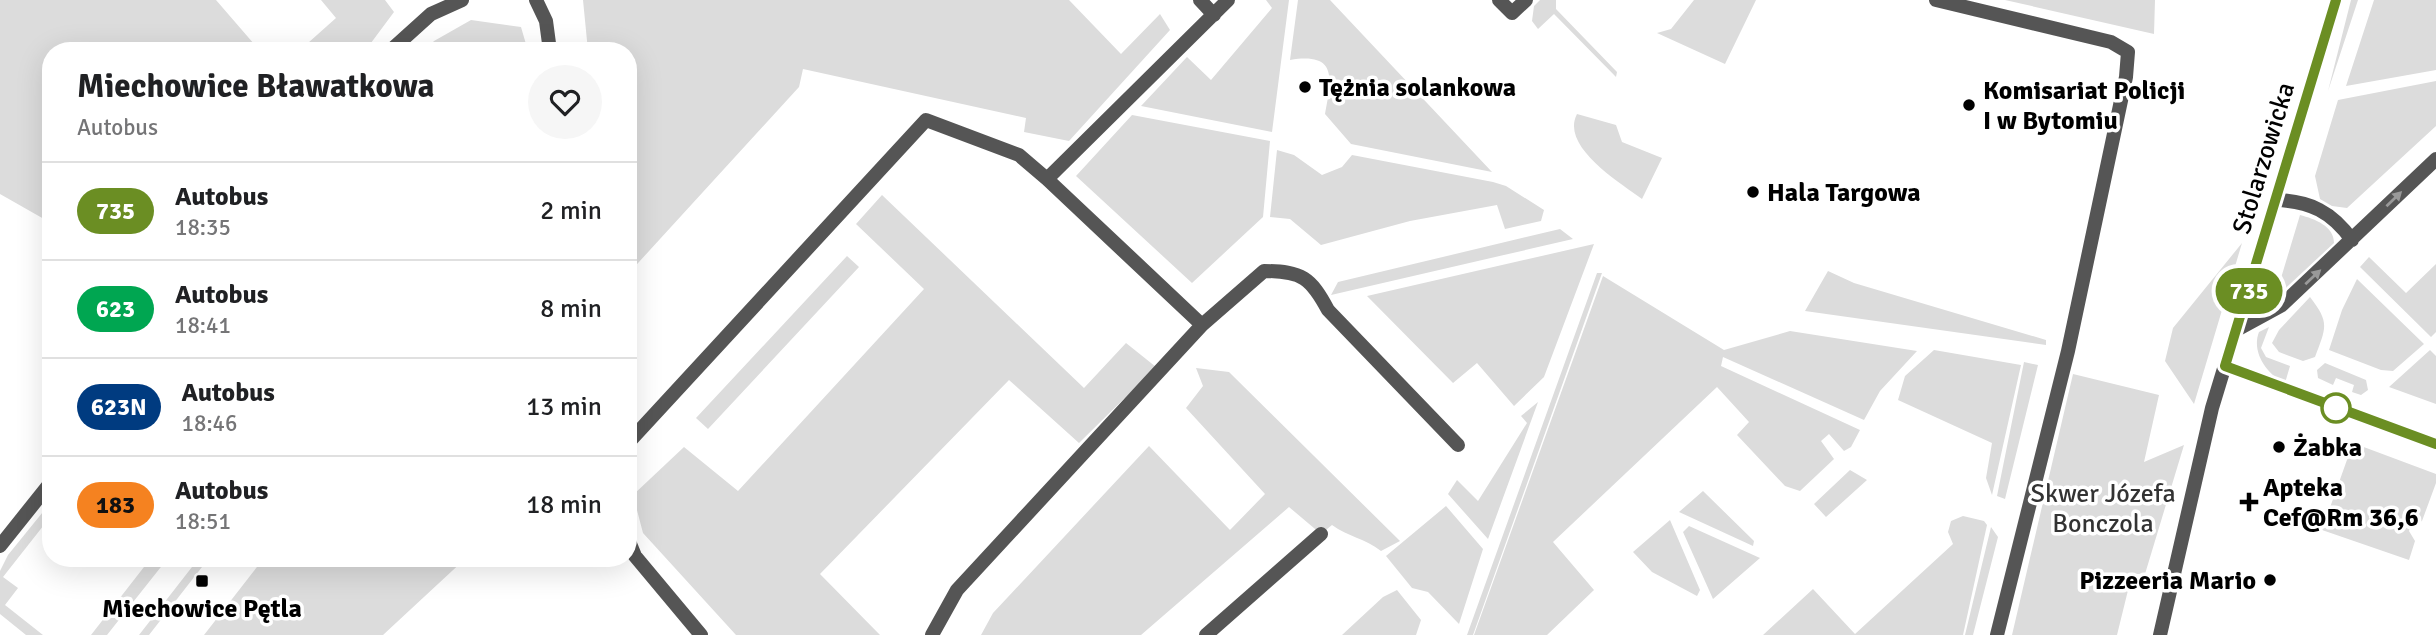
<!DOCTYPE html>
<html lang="pl">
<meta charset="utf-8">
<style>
body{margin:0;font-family:Signika,sans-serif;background:#f6f6f6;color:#202124;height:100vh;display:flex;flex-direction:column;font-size:26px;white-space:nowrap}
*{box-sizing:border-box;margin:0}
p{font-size:23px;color:#757577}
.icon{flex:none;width:38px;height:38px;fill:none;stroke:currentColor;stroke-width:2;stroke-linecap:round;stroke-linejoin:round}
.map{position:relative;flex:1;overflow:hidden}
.details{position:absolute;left:42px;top:42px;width:595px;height:525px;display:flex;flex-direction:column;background:#fff;border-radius:28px;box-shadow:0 7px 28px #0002}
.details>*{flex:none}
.badge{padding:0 14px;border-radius:23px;font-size:24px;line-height:46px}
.map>.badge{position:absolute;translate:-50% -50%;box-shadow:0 0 0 4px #fff}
.round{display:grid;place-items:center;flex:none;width:74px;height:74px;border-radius:37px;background:#f6f6f6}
.summary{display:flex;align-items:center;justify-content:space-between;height:119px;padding:0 35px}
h1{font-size:33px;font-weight:700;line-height:52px}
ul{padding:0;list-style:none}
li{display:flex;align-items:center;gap:21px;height:98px;padding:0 35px;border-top:2px solid #e0e0e0}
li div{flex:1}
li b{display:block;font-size:26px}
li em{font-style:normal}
li .badge{min-width:77px;font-weight:700;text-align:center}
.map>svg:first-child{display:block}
</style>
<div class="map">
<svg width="2436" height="635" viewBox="0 0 2436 635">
<rect width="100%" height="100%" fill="#fff"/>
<path fill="#dcdcdc" d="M 0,0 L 216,0 L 260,51 L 51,51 L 51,223 L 0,194 Z
M 321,0 L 385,0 L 394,12 L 365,51 L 299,51 L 336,18 Z
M 583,0 L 1069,0 L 1121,54 L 1160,14 L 1170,30 L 1069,141 L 1024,132 L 1026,118 L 803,69 L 799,87 L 628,274 L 628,51 L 588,51 Z
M 1266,0 L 1289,0 L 1272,132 L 1141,106 L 1187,57 L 1211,80 L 1272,8 Z
M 1298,0 L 1330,0 L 1492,172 L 1351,144 L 1325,114 C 1331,80 1339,52 1290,60 Z
M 1540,0 L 1556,0 L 1556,9 L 1617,72 L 1616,77 L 1554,14 L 1538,29 L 1532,21 L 1534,6 Z
M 1694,0 L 1756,0 L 1725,64 L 1657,33 L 1671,29 Z
M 2005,0 L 2155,0 L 2154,34 Z
M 2351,0 L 2358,0 L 2328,91 Z
M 2374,0 L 2436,0 L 2436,70 L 2346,86 Z
M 471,20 L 521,27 L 528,51 L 425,51 L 434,41 Z
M 2436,81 L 2436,126 L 2347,208 L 2332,206 L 2320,199 L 2315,176 L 2338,100 Z
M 1577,114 L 1616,125 L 1622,142 L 1662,158 L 1642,199 C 1619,182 1560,146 1577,114 Z
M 1132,115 L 1270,141 L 1263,217 L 1192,283 L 1076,176 Z
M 1277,150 L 1294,155 L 1322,175 L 1342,167 L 1352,155 L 1493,182 L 1506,186 L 1544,210 L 1541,221 L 1505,229 L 1497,205 L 1410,221 L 1321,245 L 1290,219 L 1270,217 Z
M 882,195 L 1084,388 L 1126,343 L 1156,367 L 1079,443 L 1009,380 L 820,574 L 880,635 L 736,635 L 643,533 L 633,495 L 684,447 L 738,491 L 924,289 L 856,224 Z
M 2300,215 C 2315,219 2334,226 2334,243 L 2275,298 Z
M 1560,229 L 1573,239 L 1331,295 L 1338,282 Z
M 2242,243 L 2194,404 L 2165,361 L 2173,328 Z
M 1594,244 L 1544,377 L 1514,406 L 1477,363 L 1453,383 L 1367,296 Z
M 847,256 L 859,267 L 708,429 L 696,418 Z
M 2369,257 L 2406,293 L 2436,264 L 2436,332 L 2431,337 L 2360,267 Z
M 1828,271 L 1854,283 L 2046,340 L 2046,345 L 1805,311 Z
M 1597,273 L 1602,273 L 1473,635 L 1467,635 Z
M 1603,276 L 1724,350 L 1790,331 L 1917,351 L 1880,391 L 1864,420 L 1723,357 L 1721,366 L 1860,430 L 1851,447 L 1844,451 L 1829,434 L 1821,441 L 1834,459 L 1800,491 L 1785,486 L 1737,435 L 1749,422 L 1717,387 L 1553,542 L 1594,590 L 1547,635 L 1474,635 Z
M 2357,279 L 2424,344 L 2393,371 L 2381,370 L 2329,350 L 2342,310 Z
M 2310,297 C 2330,323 2326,327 2315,357 L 2303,361 L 2279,352 L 2272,343 L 2279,330 Z
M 2269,327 L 2261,348 L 2266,357 L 2290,366 L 2285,383 C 2267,375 2251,352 2259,332 Z
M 1934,350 L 2021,365 L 1992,495 L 1986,478 L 1992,443 L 1898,400 L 1905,376 Z
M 2430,350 L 2436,356 L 2436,404 L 2389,387 Z
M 2024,362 L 2038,365 L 2005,499 L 1997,496 Z
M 2325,363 L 2366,380 L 2368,390 L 2361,395 L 2352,392 L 2354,385 L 2336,378 L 2333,385 L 2318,378 L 2317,370 Z
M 1196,368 L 1229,372 L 1400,541 L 1381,551 C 1365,538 1348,537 1332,525 L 1321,534 L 1289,507 L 1141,635 L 981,635 L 993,613 L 1149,446 L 1230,530 L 1265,494 L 1186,408 L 1203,386 Z
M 2073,374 L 2159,395 L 2144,462 L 2184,445 L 2145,574 L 2132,574 L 2117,635 L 2012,635 Z
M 1538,402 L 1488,539 L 1448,494 L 1457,480 L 1478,501 L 1527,423 L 1521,416 Z
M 2353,443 L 2436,474 L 2436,483 L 2422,521 L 2411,525 L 2409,531 L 2415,541 L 2409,560 L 2322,530 Z
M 1850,470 L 1867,480 L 1826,517 L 1814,504 Z
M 1703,491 L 1754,541 L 1753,546 L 1679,512 Z
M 51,502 L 51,516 L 3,577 L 18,588 L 5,605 L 43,635 L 26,635 L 0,614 L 0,571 L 8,555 Z
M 1446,506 L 1483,549 L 1459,624 L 1428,592 L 1412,588 L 1386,556 Z
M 1963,516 L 1984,521 L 1987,525 L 1963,635 L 1763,635 L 1813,589 L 1855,634 L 1953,544 L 1948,532 L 1951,521 Z
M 1670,520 L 1700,590 L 1697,596 L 1652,572 L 1633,552 Z
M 1689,526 L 1760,558 L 1713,599 L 1683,532 Z
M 1991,527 L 1998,537 L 1973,635 L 1965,635 Z
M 151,558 L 168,558 L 107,635 L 91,635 Z
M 199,558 L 209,558 L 149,635 L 139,635 Z
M 264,558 L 466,558 L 383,635 L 204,635 Z
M 1397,590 L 1421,620 L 1416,635 L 1342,635 L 1383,597 Z"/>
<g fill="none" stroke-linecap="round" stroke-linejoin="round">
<path stroke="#555" stroke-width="14" d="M 536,0 L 546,21 L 550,51
M 1200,0 L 1214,15
M 1499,0 L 1512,13 L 1526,0
M 1936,0 L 2111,42 L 2128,52 L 2126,77 L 2068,351 L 1997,635
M 390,51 L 431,14 L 462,0
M 2276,200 C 2310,201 2332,212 2352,240
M 1202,325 L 1264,271 C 1302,271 1311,278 1328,310 L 1458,445
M 2238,329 L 2282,305 L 2436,159
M 2225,366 L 2436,444
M 628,443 L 926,120 L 1019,155 L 1047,179 L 1228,0
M 628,539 L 635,556 L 701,635
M 0,546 L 51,482
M 932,635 L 957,590 L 1202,325 L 1047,179
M 1206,635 L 1321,534"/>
<path stroke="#555" stroke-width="14" d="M 2160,635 L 2212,408 L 2336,0"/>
</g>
<defs><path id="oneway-solid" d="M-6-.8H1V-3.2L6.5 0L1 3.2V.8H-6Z" transform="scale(1.75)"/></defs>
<g fill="#999">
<use href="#oneway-solid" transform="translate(2394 199) rotate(-44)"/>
<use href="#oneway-solid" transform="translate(2313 277) rotate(-43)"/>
</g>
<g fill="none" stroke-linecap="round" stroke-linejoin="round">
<defs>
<path id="line" d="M 2336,0 L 2225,366 L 2436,444"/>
</defs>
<use href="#line" stroke="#fff" stroke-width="16"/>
<use href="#line" stroke="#6b8e23" stroke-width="10"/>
</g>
<g fill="#000" stroke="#fff" stroke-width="2.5">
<circle cx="1305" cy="87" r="7"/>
<circle cx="1969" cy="105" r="7"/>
<circle cx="1753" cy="192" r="7"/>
<circle cx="2279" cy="447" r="7"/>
<path d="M2245.5 491.5h7v7h7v7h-7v7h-7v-7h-7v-7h7z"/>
<circle cx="2270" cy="580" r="7"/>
<rect x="195" y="574" width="14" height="14" rx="3.5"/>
</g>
<circle fill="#fff" stroke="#6b8e23" stroke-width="3.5" cx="2336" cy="408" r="14"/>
<g text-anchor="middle" stroke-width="7" stroke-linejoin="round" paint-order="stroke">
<g font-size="26" font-weight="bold" fill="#000" stroke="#fff" text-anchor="start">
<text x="1319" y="96">Tężnia solankowa</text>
<text x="1983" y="99">Komisariat Policji<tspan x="1983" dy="30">I w Bytomiu</tspan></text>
<text x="1767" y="201">Hala Targowa</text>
<text x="2293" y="456">Żabka</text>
<text x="2263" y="496">Apteka<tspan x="2263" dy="30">Cef@Rm 36,6</tspan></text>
<text x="2256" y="589" text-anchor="end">Pizzeeria Mario</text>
<text x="202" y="617" text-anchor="middle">Miechowice Pętla</text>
</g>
<g font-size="26" fill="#000" stroke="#fff">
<text transform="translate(2263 158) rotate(-73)" y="9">Stolarzowicka</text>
</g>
<g font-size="26" fill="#333" stroke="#fff">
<text x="2103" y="502">Skwer Józefa<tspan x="2103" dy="30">Bonczola</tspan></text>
</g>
</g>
</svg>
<b class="badge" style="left:2249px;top:291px;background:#6b8e23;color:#fff">735</b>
<section class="details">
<div class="summary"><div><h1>Miechowice Bławatkowa</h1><p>Autobus</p></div><a class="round"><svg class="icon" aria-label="heart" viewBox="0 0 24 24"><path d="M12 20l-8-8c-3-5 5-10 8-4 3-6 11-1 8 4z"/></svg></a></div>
<ul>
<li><span class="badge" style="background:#6b8e23;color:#fff">735</span><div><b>Autobus</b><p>18:35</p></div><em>2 min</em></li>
<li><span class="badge" style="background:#00a651;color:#fff">623</span><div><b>Autobus</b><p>18:41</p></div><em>8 min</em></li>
<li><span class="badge" style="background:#003b80;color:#fff">623N</span><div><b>Autobus</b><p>18:46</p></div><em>13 min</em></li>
<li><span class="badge" style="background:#f58220;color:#111">183</span><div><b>Autobus</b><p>18:51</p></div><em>18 min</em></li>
</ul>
</section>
</div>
